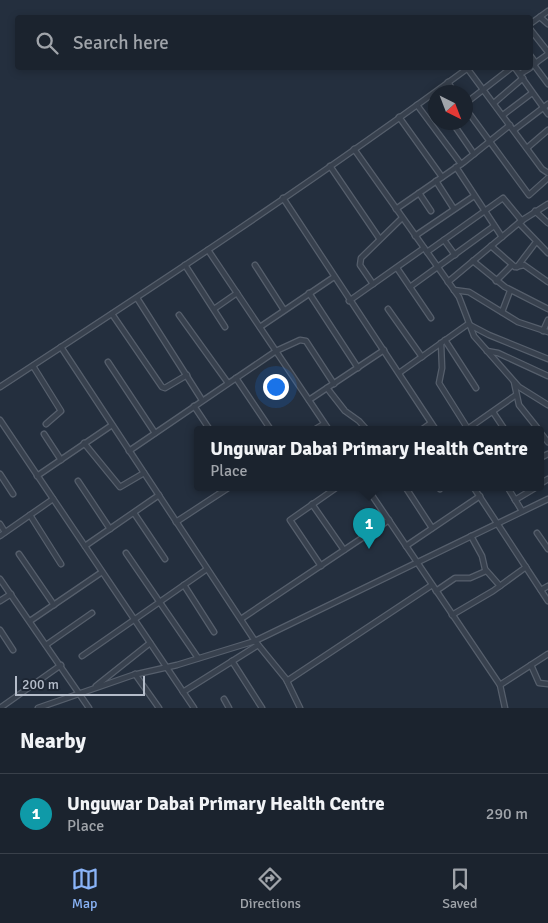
<!DOCTYPE html>
<style>
:root{--surface:#1b232e;--page:#242b36;--text:#f1f3f6;--muted:#a0a4aa;--line:#39404a;--accent:#8ab4f8}
body{margin:0;font-family:Signika,sans-serif;background:var(--page);color:var(--text)}
.compass{position:absolute;left:428px;top:85px;width:45px;height:45px;border-radius:50%;background:var(--surface);box-shadow:0 2px 8px #0003;rotate:138deg}
.scale{position:absolute;left:15px;bottom:12px;width:130px;box-sizing:border-box;padding-left:5px;border:2px solid #b4bcc9;border-top:0;font-size:14px;line-height:18px;white-space:nowrap;color:#b4bcc9;-webkit-text-stroke:4px #1d2633;paint-order:stroke}
.you{position:absolute;left:275px;top:386px;width:18px;height:18px;margin:-12px;border:4px solid #fff;border-radius:50%;background:#1a73e8;box-shadow:0 0 0 8px #1a73e833}
.badge{display:grid;place-items:center;width:32px;height:32px;border-radius:50%;background:var(--accent);color:#fff;font-size:16px;font-weight:700}
.pin{position:absolute;translate:-50% -41px;filter:drop-shadow(0 1px 2px #0008)}
.pin::after{content:'';position:absolute;top:26px;width:18px;height:15px;background:inherit;clip-path:polygon(0 0,100% 0,50% 100%)}
.popup{position:absolute;left:194px;top:426px;width:350px;height:65px;box-sizing:border-box;display:grid;place-content:center;border-radius:5px;background:var(--surface);filter:drop-shadow(0 1px 4px #0005);font-size:16px;white-space:nowrap;color:var(--muted)}
.popup b{font-size:19px;color:var(--text)}
.popup::after{content:'';position:absolute;left:50%;top:100%;margin-left:-10px;border:10px solid transparent;border-top-color:var(--surface)}
.list{margin:0;padding:0;list-style:none}
h2{display:flex;justify-content:space-between;align-items:center;height:65px;margin:0;padding:0 20px;font-size:21px}
h2 small{font-size:16px;font-weight:400;color:var(--muted)}
.list li{display:grid;grid-template-columns:32px 1fr auto;gap:15px;align-items:center;box-sizing:border-box;height:80px;padding:0 20px;border-top:1px solid var(--line)}
.list b{display:block;font-size:19px;white-space:nowrap}
.list p{margin:0;font-size:16px;white-space:nowrap;color:var(--muted)}
.list em{font-size:16px;font-style:normal;color:var(--muted)}
.icon{flex:none;width:28px;height:28px;fill:none;stroke:currentColor;stroke-width:2;stroke-linecap:round;stroke-linejoin:round}
.map{position:relative;flex:none;width:548px;height:708px;overflow:hidden}
.search{position:absolute;background:var(--surface);box-shadow:0 2px 8px #0003;left:15px;right:15px;top:15px;height:55px;display:flex;align-items:center;gap:12px;box-sizing:border-box;padding:0 18px;border-radius:5px;color:var(--muted);font-size:19px}
.sheet{height:145px;background:var(--surface)}
nav{display:flex;justify-content:space-around;align-items:center;box-sizing:border-box;height:70px;border-top:1px solid var(--line);background:var(--surface);font-size:14px;color:var(--muted)}
nav a{display:grid;justify-items:center;gap:2px}
nav .on{color:var(--accent)}
.map>svg:first-child{display:block}
</style>
<div class="map">
<svg width="548" height="708" viewBox="0 0 548 708">
<rect width="100%" height="100%" fill="#242f3e"/>
<g fill="none" stroke-linecap="round" stroke-linejoin="round">
<defs>
<g id="minor">
<polyline points="540,17 548,24"/>
<polyline points="530,24 548,11"/>
<polyline points="530,29 548,52"/>
<polyline points="530,55 536,63"/>
<polyline points="534,65 548,84"/>
<polyline points="530,67 548,54"/>
<polyline points="467,68 542,169 548,173"/>
<polyline points="515,68 548,114"/>
<polyline points="520,74 530,68"/>
<polyline points="448,82 454,92"/>
<polyline points="466,103 511,68"/>
<polyline points="494,103 523,78"/>
<polyline points="417,105 461,164"/>
<polyline points="466,109 529,195 548,178"/>
<polyline points="503,115 532,93"/>
<polyline points="399,117 442,177"/>
<polyline points="452,122 474,154"/>
<polyline points="514,130 548,104"/>
<polyline points="527,148 548,130"/>
<polyline points="354,149 459,297 474,336 519,387 548,405"/>
<polyline points="330,166 379,238"/>
<polyline points="456,167 502,237"/>
<polyline points="436,181 454,209"/>
<polyline points="419,193 431,211"/>
<polyline points="283,198 436,430"/>
<polyline points="396,209 464,162 510,125"/>
<polyline points="535,211 548,223"/>
<polyline points="519,223 548,253"/>
<polyline points="415,236 474,196"/>
<polyline points="444,240 455,255"/>
<polyline points="491,246 515,267 524,265 548,282"/>
<polyline points="208,250 329,430"/>
<polyline points="427,252 503,198 522,221"/>
<polyline points="473,261 505,287 548,309"/>
<polyline points="185,265 225,327"/>
<polyline points="255,265 284,310"/>
<polyline points="517,267 536,242"/>
<polyline points="397,268 431,318"/>
<polyline points="496,281 512,265"/>
<polyline points="448,282 521,221 548,204"/>
<polyline points="373,284 360,265 361,258 402,218"/>
<polyline points="410,287 494,226"/>
<polyline points="454,290 469,292 518,322 548,332"/>
<polyline points="309,293 358,368"/>
<polyline points="137,298 202,400"/>
<polyline points="349,301 424,248"/>
<polyline points="214,309 237,293"/>
<polyline points="388,309 422,357"/>
<polyline points="502,312 510,291"/>
<polyline points="112,314 162,387 165,388 187,375"/>
<polyline points="179,315 228,383"/>
<polyline points="260,327 334,277"/>
<polyline points="543,331 548,320"/>
<polyline points="445,340 476,388"/>
<polyline points="441,343 442,368 439,383 468,429"/>
<polyline points="61,347 255,641 286,679 300,708"/>
<polyline points="487,351 498,353 548,376"/>
<polyline points="108,362 155,433"/>
<polyline points="33,366 61,411 46,424"/>
<polyline points="399,373 468,324 489,335 548,359"/>
<polyline points="236,378 271,430"/>
<polyline points="514,382 519,405 539,430"/>
<path d="M0,387C158,284 316,180 468,68"/>
<polyline points="327,388 345,411 359,421 367,430"/>
<polyline points="309,400 384,350"/>
<polyline points="194,406 210,430"/>
<polyline points="493,412 505,430"/>
<polyline points="0,420 194,708"/>
<polyline points="314,430 324,424"/>
<polyline points="421,430 431,423"/>
<polyline points="466,430 516,395"/>
<polyline points="540,432 548,442"/>
<polyline points="44,434 61,460"/>
<polyline points="84,443 120,487 144,473"/>
<polyline points="129,451 276,351 300,340 306,341 334,384"/>
<polyline points="540,458 548,454"/>
<polyline points="0,474 13,494"/>
<polyline points="37,476 112,425"/>
<polyline points="78,481 110,529"/>
<polyline points="540,484 548,479"/>
<polyline points="367,488 500,685 505,708"/>
<polyline points="406,488 432,528"/>
<polyline points="439,488 440,489"/>
<polyline points="474,488 548,601"/>
<polyline points="508,488 522,511"/>
<polyline points="515,500 535,488"/>
<polyline points="312,504 344,550"/>
<polyline points="134,513 165,559"/>
<polyline points="30,515 61,564"/>
<polyline points="176,522 228,488"/>
<polyline points="0,524 5,532"/>
<polyline points="537,533 548,549"/>
<polyline points="0,536 53,499"/>
<polyline points="471,536 482,556 485,569 500,586"/>
<polyline points="85,546 159,495"/>
<polyline points="406,546 480,496"/>
<polyline points="126,553 198,658"/>
<polyline points="19,554 54,605"/>
<polyline points="321,566 290,520 336,488"/>
<polyline points="0,579 89,708"/>
<polyline points="184,585 214,632"/>
<polyline points="541,590 548,586"/>
<polyline points="436,591 455,578 470,578 486,571"/>
<polyline points="0,601 11,594"/>
<polyline points="452,615 493,591 526,567"/>
<polyline points="241,619 389,520"/>
<polyline points="30,621 102,572"/>
<polyline points="0,630 13,650"/>
<polyline points="46,645 92,613"/>
<polyline points="82,656 207,569"/>
<polyline points="232,661 262,708"/>
<polyline points="531,665 539,683 548,684"/>
<polyline points="135,674 159,708"/>
<polyline points="287,681 432,585"/>
<polyline points="500,685 548,654"/>
<polyline points="96,686 150,643"/>
<polyline points="183,692 258,645"/>
<polyline points="224,699 229,708"/>
<polyline points="0,708 61,665"/>
<polyline points="38,708 133,675 177,665 255,641 548,499"/>
</g>
</defs>
<use href="#minor" stroke="#565f6c" stroke-width="7"/>
<use href="#minor" stroke="#38414e" stroke-width="4.5"/>
</g>
</svg>
<svg class="compass" viewBox="-18 -18 36 36"><path d="M0-13l5 13h-10z" fill="#e53935"/><path d="M0 13l5-13h-10z" fill="#a0a4aa"/></svg>
<div class="scale">200 m</div>
<div class="you"></div>
<div class="pin badge" style="left:369px;top:549px;background:#0f9aa8">1</div>
<div class="popup"><b>Unguwar Dabai Primary Health Centre</b>Place</div>
<div class="search"><svg class="icon" aria-label="search" viewBox="0 0 24 24"><circle cx="10" cy="10" r="6"/><path d="M15 15l6 6"/></svg>Search here</div>
</div>
<section class="sheet">
<h2>Nearby<small></small></h2>
<ul class="list">
<li><span class="badge" style="background:#0f9aa8">1</span><div><b>Unguwar Dabai Primary Health Centre</b><p>Place</p></div><em>290 m</em></li>
</ul>
</section>
<nav>
<a class="on"><svg class="icon" aria-label="map" viewBox="0 0 24 24"><path d="M3 6l6-2 6 2 6-2v14l-6 2-6-2-6 2zM9 4v14M15 6v14"/></svg>Map</a>
<a><svg class="icon" aria-label="directions" viewBox="0 0 24 24"><path d="M12 3l9 9-9 9-9-9zM9 14v-3h6M13 9l2 2-2 2"/></svg>Directions</a>
<a><svg class="icon" aria-label="saved" viewBox="0 0 24 24"><path d="M7 4h10v16l-5-4-5 4z"/></svg>Saved</a>
</nav>
